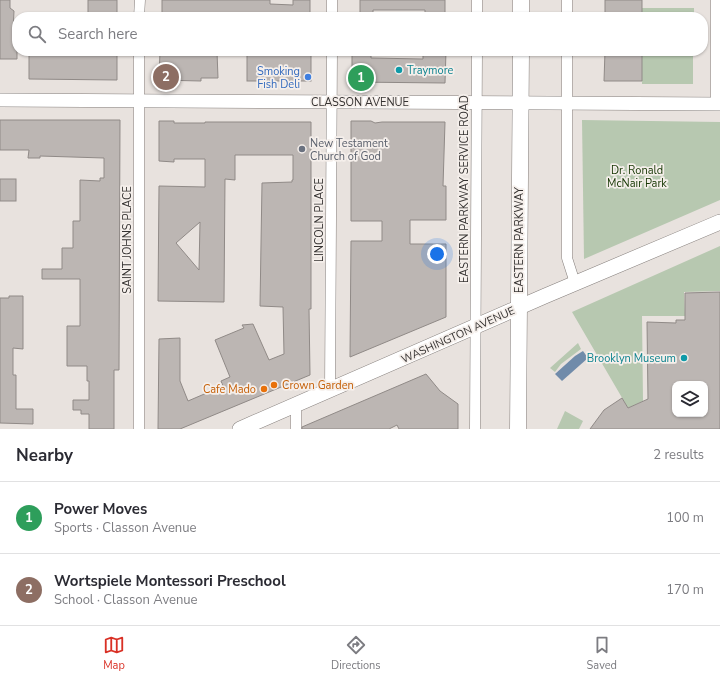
<!DOCTYPE html>
<meta charset="utf-8">
<style>
:root{--surface:#fff;--page:#f7f7f7;--text:#2b2b33;--muted:#7c7c81;--line:#e1e1e2;--accent:#d93025}
body{margin:0;font-family:"Nunito Sans",sans-serif;background:var(--page);color:var(--text)}
.controls{position:absolute;right:12px;bottom:12px;display:grid;overflow:hidden;border-radius:8px;box-shadow:0 1px 3px #0004}
.controls button{width:36px;height:36px;display:grid;place-items:center;padding:0;border:0;border-bottom:1px solid var(--line);background:var(--surface);color:var(--text);font:20px sans-serif}
.you{position:absolute;left:437px;top:254px;width:14px;height:14px;margin:-10px;border:3px solid #fff;border-radius:50%;background:#1a73e8;box-shadow:0 0 0 6px #1a73e833}
.badge{display:grid;place-items:center;width:26px;height:26px;border-radius:50%;background:var(--accent);color:#fff;font-size:13px;font-weight:700}
.pin{position:absolute;translate:-50% -50%;border:2px solid #fff;box-shadow:0 1px 4px #0006}
.list{margin:0;padding:0;list-style:none}
h2{display:flex;justify-content:space-between;align-items:center;height:52px;margin:0;padding:0 16px;font-size:17px}
h2 small{font-size:13px;font-weight:400;color:var(--muted)}
.list li{display:grid;grid-template-columns:26px 1fr auto;gap:12px;align-items:center;box-sizing:border-box;height:72px;padding:0 16px;border-top:1px solid var(--line)}
.list b{display:block;font-size:15px;white-space:nowrap}
.list p{margin:0;font-size:13px;white-space:nowrap;color:var(--muted)}
.list em{font-size:13px;font-style:normal;color:var(--muted)}
.icon{flex:none;width:22px;height:22px;fill:none;stroke:currentColor;stroke-width:2;stroke-linecap:round;stroke-linejoin:round}
.map{position:relative;flex:none;width:720px;height:429px;overflow:hidden}
.search{position:absolute;background:var(--surface);box-shadow:0 1px 3px #0004;left:12px;right:12px;top:12px;height:44px;display:flex;align-items:center;gap:10px;box-sizing:border-box;padding:0 14px;border-radius:16px;color:var(--muted);font-size:15px}
.sheet{height:196px;background:var(--surface)}
nav{display:flex;justify-content:space-around;align-items:center;box-sizing:border-box;height:56px;border-top:1px solid var(--line);background:var(--surface);font-size:11px;color:var(--muted)}
nav a{display:grid;justify-items:center;gap:2px}
nav .on{color:var(--accent)}
.map>svg:first-child{display:block}
</style>
<div class="map">
<svg width="720" height="429" viewBox="0 0 720 429">
<rect width="100%" height="100%" fill="#e8e2de"/>
<g fill="#b7c8b0">
<rect x="642" y="8" width="52" height="9"/>
<rect x="642" y="51" width="51" height="33"/>
<polygon points="582,120 720,122 720,200 584,259"/>
<polygon points="720,246 720,291 684,292 685,316 642,316 643,401 628,408 572,312"/>
<polygon points="578,343 581,349 561,364 555,372 550,368"/>
<polygon points="565,411 583,421 579,429 557,429"/>
</g>
<polygon fill="#708baa" points="583,351 588,358 562,381 555,374 575,356"/>
<g fill="#bcb6b3" stroke="#908a87" fill-rule="evenodd">
<polygon points="0,0 10,0 10,8 14,11 13,31 17,31 17,59 0,59"/>
<rect x="88" y="0" width="29" height="15"/>
<polygon points="162,0 270,0 270,4 293,5 293,0 310,0 310,17 162,17"/>
<polygon points="360,0 445,0 445,17 425,17 425,10 373,10 373,17 360,17"/>
<rect x="605" y="0" width="37" height="17"/>
<polygon points="29,51 117,51 117,80 29,79"/>
<polygon points="160,51 217,52 218,78 201,78 201,81 159,80"/>
<rect x="247" y="51" width="64" height="30"/>
<polygon points="352,51 371,51 371,58 423,59 423,54 425,54 425,51 446,51 445,83 352,82"/>
<polygon points="605,51 642,51 642,81 604,81"/>
<polygon points="0,120 120,120 119,370 114,370 114,429 89,429 89,414 81,414 81,410 73,410 73,400 89,400 89,381 87,381 87,366 67,366 67,326 80,326 80,279 42,279 42,269 62,269 62,248 73,248 73,221 80,221 80,180 100,181 100,178 104,178 104,158 40,156 40,158 28,158 29,150 0,150"/>
<path d="M159,121H174V123H205V122H311V309H309L310,375L180,429H158L159,339L180,338V381L188,401L223,386L221,381L230,377L215,340L244,328L242,325L253,324L269,360L284,354L283,307L260,306L262,183L292,182V180H293V155H235V180L225,179L224,302L158,301L159,186L205,187V159H174V162L159,161ZM200,222L199,270L176,243Z"/>
<polygon points="351,121 371,121 375,123 382,122 445,122 443,186 446,186 446,220 410,220 410,244 446,244 446,317 350,357 351,241 382,241 382,221 351,221"/>
<rect x="0" y="179" width="16" height="22"/>
<path d="M720,292V429H590L604,410L622,398L628,408L648,399L647,322L676,323V320H685V293ZM675,384H705V414H675Z"/>
<polygon points="9,296 23,296 23,349 13,348 13,375 16,375 16,409 33,409 33,424 0,423 0,298 9,298"/>
<polygon points="426,374 440,391 458,404 458,429 399,429 397,425 389,429 302,429 302,427"/>
</g>
<g fill="none" stroke-linecap="round" stroke-linejoin="round">
<defs>
<g id="minor">
<polyline points="139,17 140,0"/>
<polyline points="332,17 332,0"/>
<polyline points="477,17 477,0"/>
<polyline points="567,17 567,0"/>
<polyline points="567,51 567,258 575,283"/>
<polyline points="716,104 716,0"/>
<polyline points="330,389 332,51"/>
<polyline points="139,429 139,51"/>
<polyline points="296,429 296,404"/>
<polyline points="475,429 477,51"/>
</g>
<polyline id="tertiary" points="0,100 720,104"/>
<polyline id="secondary" points="240,429 545,296 720,222"/>
<g id="primary">
<polyline points="521,17 521,0"/>
<polyline points="518,429 521,51"/>
</g>
</defs>
<use href="#minor" stroke="#857f7c" stroke-width="11"/>
<use href="#tertiary" stroke="#857f7c" stroke-width="14"/>
<use href="#secondary" stroke="#857f7c" stroke-width="16"/>
<use href="#primary" stroke="#857f7c" stroke-width="17"/>
<use href="#minor" stroke="#fff" stroke-width="10"/>
<use href="#tertiary" stroke="#fff" stroke-width="13"/>
<use href="#secondary" stroke="#fff" stroke-width="15"/>
<use href="#primary" stroke="#fff" stroke-width="16"/>
</g>
<g fill="#0f9aa8" stroke="#f5efeb" stroke-width="1.5">
<circle cx="399" cy="70" r="4"/>
<circle cx="684" cy="358" r="4"/>
</g>
<circle fill="#3f7fe0" stroke="#f5efeb" stroke-width="1.5" cx="308" cy="77" r="4"/>
<circle fill="#6b7280" stroke="#f5efeb" stroke-width="1.5" cx="302" cy="149" r="4"/>
<g fill="#e8710a" stroke="#f5efeb" stroke-width="1.5">
<circle cx="274" cy="385" r="4"/>
<circle cx="264" cy="389" r="4"/>
</g>
<g text-anchor="middle" dominant-baseline="central" stroke-width="3.5" stroke-linejoin="round" paint-order="stroke">
<g font-size="11" fill="#0d838f" stroke="#f5efeb" text-anchor="start">
<text x="407" y="70">Traymore</text>
<text x="676" y="358" text-anchor="end">Brooklyn Museum</text>
</g>
<g font-size="11" fill="#366cbe" stroke="#f5efeb" text-anchor="end">
<text x="300" y="71">Smoking<tspan x="300" dy="13">Fish Deli</tspan></text>
</g>
<g font-size="11" fill="#353231" stroke="#f5efeb">
<text x="360" y="102">CLASSON AVENUE</text>
<text transform="translate(464 189) rotate(-90)">EASTERN PARKWAY SERVICE ROAD</text>
<text transform="translate(319 220) rotate(-90)">LINCOLN PLACE</text>
<text transform="translate(127 240) rotate(-90)">SAINT JOHNS PLACE</text>
<text transform="translate(519 240) rotate(-90)">EASTERN PARKWAY</text>
<text transform="translate(458 335) rotate(-24)">WASHINGTON AVENUE</text>
</g>
<g font-size="11" fill="#5b616d" stroke="#f5efeb" text-anchor="start">
<text x="310" y="143">New Testament<tspan x="310" dy="13">Church of God</tspan></text>
</g>
<g font-size="11" fill="#153602" stroke="#f5efeb">
<text x="637" y="170">Dr. Ronald<tspan x="637" dy="13">McNair Park</tspan></text>
</g>
<g font-size="11" fill="#c56008" stroke="#f5efeb" text-anchor="start">
<text x="282" y="385">Crown Garden</text>
<text x="256" y="389" text-anchor="end">Cafe Mado</text>
</g>
</g>
</svg>
<div class="controls">
<button><svg class="icon" aria-label="layers" viewBox="0 0 24 24"><path d="M12 4l9 5-9 5-9-5zM3 14l9 5 9-5"/></svg></button>
</div>
<div class="you"></div>
<div class="pin badge" style="left:361px;top:78px;background:#2e9e5b">1</div>
<div class="pin badge" style="left:166px;top:77px;background:#8d6e63">2</div>
<div class="search"><svg class="icon" aria-label="search" viewBox="0 0 24 24"><circle cx="10" cy="10" r="6"/><path d="M15 15l6 6"/></svg>Search here</div>
</div>
<section class="sheet">
<h2>Nearby<small>2 results</small></h2>
<ul class="list">
<li><span class="badge" style="background:#2e9e5b">1</span><div><b>Power Moves</b><p>Sports · Classon Avenue</p></div><em>100 m</em></li>
<li><span class="badge" style="background:#8d6e63">2</span><div><b>Wortspiele Montessori Preschool</b><p>School · Classon Avenue</p></div><em>170 m</em></li>
</ul>
</section>
<nav>
<a class="on"><svg class="icon" aria-label="map" viewBox="0 0 24 24"><path d="M3 6l6-2 6 2 6-2v14l-6 2-6-2-6 2zM9 4v14M15 6v14"/></svg>Map</a>
<a><svg class="icon" aria-label="directions" viewBox="0 0 24 24"><path d="M12 3l9 9-9 9-9-9zM9 14v-3h6M13 9l2 2-2 2"/></svg>Directions</a>
<a><svg class="icon" aria-label="saved" viewBox="0 0 24 24"><path d="M7 4h10v16l-5-4-5 4z"/></svg>Saved</a>
</nav>
